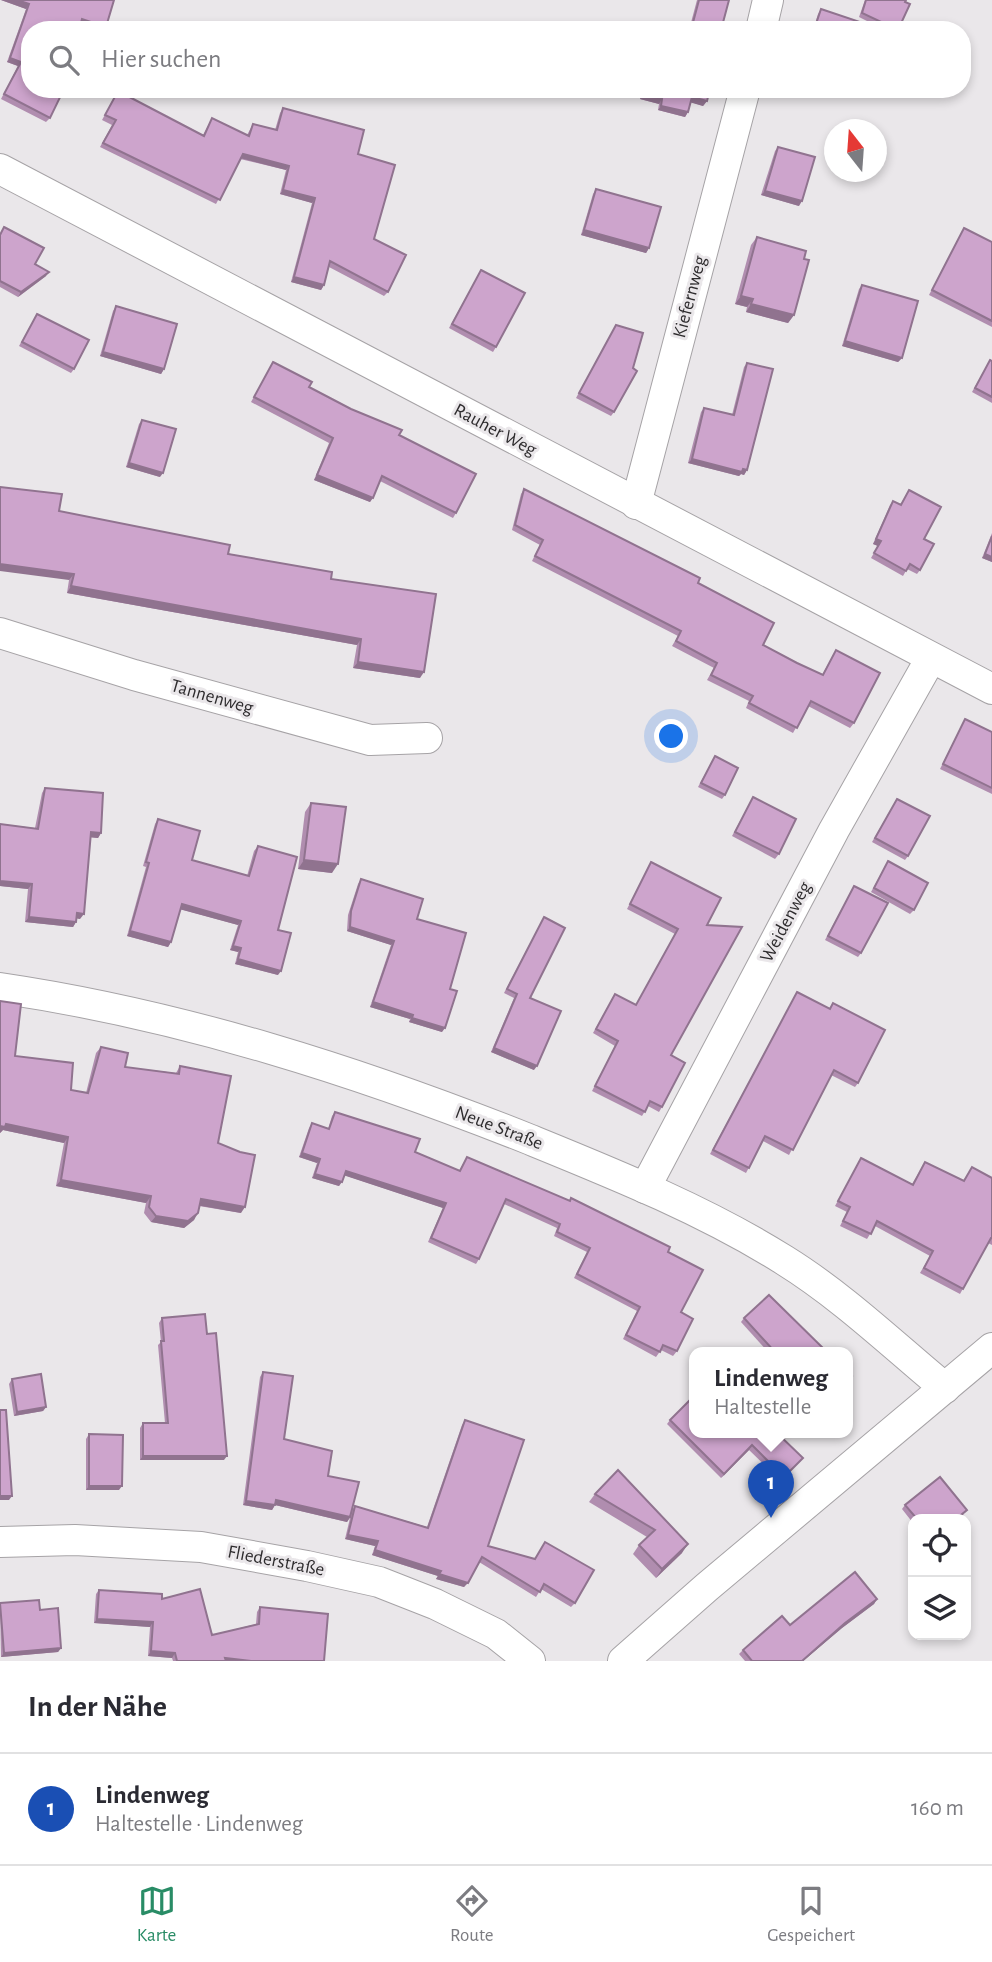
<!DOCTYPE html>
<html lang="de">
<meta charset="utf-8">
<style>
:root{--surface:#fff;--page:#f7f7f7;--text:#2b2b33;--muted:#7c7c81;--line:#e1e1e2;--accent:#298c66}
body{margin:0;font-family:"Alegreya Sans",sans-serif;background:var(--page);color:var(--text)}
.controls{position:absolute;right:21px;bottom:21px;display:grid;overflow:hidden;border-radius:14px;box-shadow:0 4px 10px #0003}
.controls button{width:63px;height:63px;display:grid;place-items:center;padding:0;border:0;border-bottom:2px solid var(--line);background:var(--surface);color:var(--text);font:35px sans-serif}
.compass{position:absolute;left:824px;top:119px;width:63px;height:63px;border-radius:50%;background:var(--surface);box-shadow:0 4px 10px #0003;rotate:343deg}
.you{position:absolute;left:672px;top:737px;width:24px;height:24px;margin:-18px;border:5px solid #fff;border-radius:50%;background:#1a73e8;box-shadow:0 0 0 10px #1a73e833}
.badge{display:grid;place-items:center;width:46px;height:46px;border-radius:50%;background:var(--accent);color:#fff;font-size:23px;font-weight:700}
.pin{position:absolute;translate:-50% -58px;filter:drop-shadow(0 2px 4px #0008)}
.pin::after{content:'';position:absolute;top:37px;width:24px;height:21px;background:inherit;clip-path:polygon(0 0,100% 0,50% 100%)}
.popup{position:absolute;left:689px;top:1347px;width:164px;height:91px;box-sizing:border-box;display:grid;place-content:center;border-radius:14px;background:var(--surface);filter:drop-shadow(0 2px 5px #0005);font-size:23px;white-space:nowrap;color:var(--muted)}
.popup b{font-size:26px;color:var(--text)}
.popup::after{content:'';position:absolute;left:50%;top:100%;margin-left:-14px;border:14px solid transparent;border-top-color:var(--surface)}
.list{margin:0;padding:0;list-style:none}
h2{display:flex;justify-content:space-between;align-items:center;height:91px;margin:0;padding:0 28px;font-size:30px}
h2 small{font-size:23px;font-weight:400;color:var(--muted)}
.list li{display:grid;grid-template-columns:46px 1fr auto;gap:21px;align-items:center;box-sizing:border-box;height:112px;padding:0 28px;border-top:2px solid var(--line)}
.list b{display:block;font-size:26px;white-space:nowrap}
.list p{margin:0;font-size:23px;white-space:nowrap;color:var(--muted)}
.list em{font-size:23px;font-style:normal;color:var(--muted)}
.icon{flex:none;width:38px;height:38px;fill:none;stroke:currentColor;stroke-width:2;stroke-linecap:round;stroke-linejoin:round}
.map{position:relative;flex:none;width:992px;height:1661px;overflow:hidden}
.search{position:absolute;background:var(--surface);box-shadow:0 4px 10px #0003;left:21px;right:21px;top:21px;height:77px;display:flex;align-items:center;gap:18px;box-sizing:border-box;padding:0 24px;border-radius:28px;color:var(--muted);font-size:26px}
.sheet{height:203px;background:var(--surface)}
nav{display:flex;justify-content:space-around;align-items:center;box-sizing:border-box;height:98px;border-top:2px solid var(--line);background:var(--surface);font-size:19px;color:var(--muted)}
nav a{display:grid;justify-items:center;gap:4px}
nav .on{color:var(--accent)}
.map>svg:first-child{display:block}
</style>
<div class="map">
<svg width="992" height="1661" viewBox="0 0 992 1661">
<rect width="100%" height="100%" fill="#eae7ea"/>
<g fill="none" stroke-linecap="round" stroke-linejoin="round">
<defs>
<g id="street">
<polyline points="761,30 768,0"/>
<polyline points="0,169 992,689"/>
<polyline points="636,504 745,89"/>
<polyline points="0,633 134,675 370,740 427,738"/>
<path d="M0,988C183,1015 360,1072 531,1140C617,1175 706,1211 784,1260C842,1296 892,1344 945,1388"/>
<polyline points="645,1188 834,830 931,658"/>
<polyline points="0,1542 75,1540 201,1547 307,1566 379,1582 435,1604 496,1634 530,1661"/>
<polyline points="623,1661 707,1587 992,1348"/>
</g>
</defs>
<use href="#street" stroke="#a6a3a6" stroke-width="32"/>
<use href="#street" stroke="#fff" stroke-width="30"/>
</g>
<g fill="#b08daf">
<polygon points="1,0 114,0 106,27 104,30 99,30 81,24 50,118 46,122 1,99 18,66 7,62 26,9"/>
<polygon points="697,0 729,0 721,30 689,30"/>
<polygon points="865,0 906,0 898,30 885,30 859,17"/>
<polygon points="821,9 860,30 813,30 818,14"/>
<polygon points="642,89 710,89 707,101 703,106 691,102 688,112 685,117 658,110 659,104 640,99"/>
<polygon points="118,91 203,135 212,118 247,135 253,124 275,130 280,113 283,108 358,154 374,239 388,292 384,296 329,267 324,285 321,290 291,282 312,203 280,194 286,170 240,159 216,204 100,147 112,125 102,120"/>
<polygon points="778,147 799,206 761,195 775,151"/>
<polygon points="596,189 649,248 646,253 581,235 593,194"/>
<polygon points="4,227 46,276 18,297 0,287 0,234"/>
<polygon points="964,228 992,242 992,327 929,295"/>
<polygon points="757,237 804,259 794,315 788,323 746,312 747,307 735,304 751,245"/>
<polygon points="481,270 496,347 493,352 449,328"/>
<polygon points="862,285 902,358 898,362 842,346 859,289"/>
<polygon points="116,306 164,369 161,374 100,356 113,311"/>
<polygon points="37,314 74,369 71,373 19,346"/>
<polygon points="616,325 614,412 611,416 576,398"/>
<polygon points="990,360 992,361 992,403 972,392"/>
<polygon points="273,362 309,387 399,435 456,513 453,518 380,481 370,502 314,480 329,443 251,402"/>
<polygon points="747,363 747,470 744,475 741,474 739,476 688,463 701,412 704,408 732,415 744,367"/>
<polygon points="142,420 160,477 126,467 139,424"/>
<polygon points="524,489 698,583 763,645 822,675 836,650 854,723 850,728 808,706 793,733 746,708 749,701 707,680 714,668 672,646 678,636 532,561 540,545 512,530 521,494"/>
<polygon points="909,490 924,539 920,570 917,574 907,569 903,576 871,558 878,546 873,544 890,505 893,501 900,505"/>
<polygon points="59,511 331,579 420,678 353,668 357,645 67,593 69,580"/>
<polygon points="992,533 992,562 982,558"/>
<polygon points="965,719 992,732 992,794 940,769"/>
<polygon points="715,756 725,795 722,799 698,787"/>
<polygon points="45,788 101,833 98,838 90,837 80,919 77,918 76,922 73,927 25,922 28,889 0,886 0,824 35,828 42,793"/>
<polygon points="753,797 779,854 775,859 732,836"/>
<polygon points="897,799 908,856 905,860 872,842"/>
<polygon points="311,803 332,873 298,869 305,812"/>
<polygon points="158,819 192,860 247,876 254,851 258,846 278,930 278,975 235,964 238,952 230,950 238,925 180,909 171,942 168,947 127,936 146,867 143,866 155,824"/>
<polygon points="888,861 914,910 910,914 871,892"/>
<polygon points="651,862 707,925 671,1055 662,1107 659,1112 648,1106 642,1116 592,1091 615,1046 593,1033 615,994 636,1005 675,934 627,909"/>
<polygon points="361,879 417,919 450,989 442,1032 409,1022 410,1019 370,1007 391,945 347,931 348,915 358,884"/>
<polygon points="854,886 861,953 858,957 825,940"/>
<polygon points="544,917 530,998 534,1070 491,1052 514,998 504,993"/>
<polygon points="797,992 829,1009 833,1003 858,1083 855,1087 831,1075 789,1155 763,1141 746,1173 710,1154"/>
<polygon points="0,1001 15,1056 71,1090 86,1093 96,1053 101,1047 125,1067 176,1073 180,1066 218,1143 241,1213 199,1206 194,1220 184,1228 151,1222 144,1213 146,1203 56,1186 64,1143 3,1130 0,1133"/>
<polygon points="335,1112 415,1152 459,1171 467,1157 569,1201 571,1198 668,1252 681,1312 677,1351 673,1356 661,1350 656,1357 623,1339 637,1311 574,1278 587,1252 554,1236 557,1228 504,1204 479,1259 476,1264 428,1242 443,1208 344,1175 339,1186 312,1178 317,1163 299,1157 309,1128 312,1123 328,1129 332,1116"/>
<polygon points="861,1158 912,1184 925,1162 963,1181 972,1167 992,1178 992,1245 988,1243 960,1294 920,1273 930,1256 875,1226 867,1239 840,1226 847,1212 835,1206"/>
<polygon points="162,1318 207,1334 224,1460 140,1460 140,1428 143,1423 165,1423 158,1345 161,1342 159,1323"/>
<polygon points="744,1318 827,1352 768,1352 741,1322"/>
<polygon points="263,1372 284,1439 328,1476 352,1510 355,1506 427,1527 462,1425 465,1420 488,1546 575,1603 571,1607 541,1589 536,1597 479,1562 464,1587 436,1579 438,1576 372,1555 375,1546 345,1539 350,1518 347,1522 275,1505 272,1510 243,1505 260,1377"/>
<polygon points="12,1379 46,1407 43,1411 14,1416 9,1384"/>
<polygon points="670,1420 803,1458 781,1481 749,1450 721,1478 667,1424"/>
<polygon points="89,1434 119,1490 86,1490 86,1439"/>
<polygon points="618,1470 682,1553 656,1578 633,1554 639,1545 647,1537 589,1502 595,1494"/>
<polygon points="905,1505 964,1514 958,1519 913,1519 913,1523 902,1509"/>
<polygon points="99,1590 162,1599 212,1635 256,1624 257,1612 260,1607 324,1661 173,1661 172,1658 148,1656 150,1627 94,1623 96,1594"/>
<polygon points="877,1599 874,1604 842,1628 803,1661 745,1661 739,1654 743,1650 790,1625"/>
<polygon points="0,1603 40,1610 61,1648 58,1652 1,1657"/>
</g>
<g fill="#90738f">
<polygon points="1,0 17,0 29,4 26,9"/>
<polygon points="82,19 106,27 104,30 99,30 79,23"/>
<polygon points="10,58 21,62 18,66 7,62"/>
<polygon points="643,94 662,99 659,104 640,99"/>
<polygon points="692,97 707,101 703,106 689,102"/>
<polygon points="661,106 688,112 685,117 658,110"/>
<polygon points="243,154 289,166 286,170 240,158"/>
<polygon points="283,190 315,198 312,203 280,194"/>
<polygon points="765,191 802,201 799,206 761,195"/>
<polygon points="584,230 649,248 646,253 581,235"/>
<polygon points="49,272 46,276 18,297 21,292"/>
<polygon points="294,277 324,285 321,290 291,282"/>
<polygon points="741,296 753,299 747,307 735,304"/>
<polygon points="751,304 794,315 788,323 746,312"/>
<polygon points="845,341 902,358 898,362 842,346"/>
<polygon points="103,352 164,369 161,374 100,356"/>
<polygon points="692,459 747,470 744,475 741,474 739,476 688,463"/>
<polygon points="129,463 163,473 160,477 126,467"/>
<polygon points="317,475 373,498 370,502 314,480"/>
<polygon points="876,539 881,541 878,546 873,544"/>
<polygon points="985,554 992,557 992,562 982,558"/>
<polygon points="0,564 74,574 69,580 0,571"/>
<polygon points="71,586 361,639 357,645 67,593"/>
<polygon points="358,662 424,672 420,678 353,668"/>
<polygon points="91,832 101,833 98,838 87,837"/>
<polygon points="304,860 338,864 332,873 298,869"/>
<polygon points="0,881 32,884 28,889 0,886"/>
<polygon points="182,904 241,921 238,925 179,909"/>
<polygon points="77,913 84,914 80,919 74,918"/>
<polygon points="29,917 76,922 73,927 25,922"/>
<polygon points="350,927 394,941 391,945 347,931"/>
<polygon points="130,931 171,942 168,947 127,936"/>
<polygon points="233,946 241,948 238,952 230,950"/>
<polygon points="238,959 281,971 278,975 235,964"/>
<polygon points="373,1002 413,1015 410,1019 370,1007"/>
<polygon points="412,1018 445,1028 442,1032 409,1022"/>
<polygon points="494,1048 537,1066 534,1070 491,1052"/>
<polygon points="6,1124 68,1137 64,1143 3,1130 0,1133 0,1126"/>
<polygon points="302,1153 320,1159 317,1163 299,1157"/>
<polygon points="346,1171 446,1203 443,1208 343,1175"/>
<polygon points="315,1174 342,1182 339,1186 312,1178"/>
<polygon points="61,1180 151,1196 146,1203 56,1186"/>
<polygon points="201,1199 245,1207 241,1213 196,1205"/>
<polygon points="198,1213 194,1220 184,1228 151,1222 156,1216"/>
<polygon points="46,1407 43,1411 14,1416 17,1412"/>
<polygon points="752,1445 749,1450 721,1478 724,1474"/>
<polygon points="143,1456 227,1456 224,1460 140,1460"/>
<polygon points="89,1486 122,1486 119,1490 86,1490"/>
<polygon points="0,1496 12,1496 9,1500 0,1500"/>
<polygon points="276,1500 350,1517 347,1522 275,1505 272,1510 243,1505 246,1501"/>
<polygon points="348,1535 378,1541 375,1546 345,1539"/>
<polygon points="688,1544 682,1553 656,1578 662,1569"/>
<polygon points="375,1550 441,1571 438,1576 372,1555"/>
<polygon points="439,1574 468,1583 464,1587 436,1579"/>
<polygon points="877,1599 874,1604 842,1628 803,1661 802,1661 845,1623"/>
<polygon points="97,1619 153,1622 150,1627 94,1623"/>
<polygon points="61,1648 58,1652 1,1657 4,1653"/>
<polygon points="151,1651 175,1653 172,1658 148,1656"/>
<polygon points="225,1658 251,1661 223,1661"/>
</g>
<g fill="#cda4cc" stroke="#90738f" stroke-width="2">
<polygon points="17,0 114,0 106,27 82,19 79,30 30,30 30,89 64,89 50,118 4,94 21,62 10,58 29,4"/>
<polygon points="699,0 729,0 721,30 691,30"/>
<polygon points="866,0 906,0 905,2 910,4 898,30 862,13"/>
<polygon points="821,9 863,23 860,30 814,30"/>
<polygon points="644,89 710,89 707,101 692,97 688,112 661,106 662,99 643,94"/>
<polygon points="118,91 204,136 212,118 249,136 253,124 277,130 283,108 364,130 358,154 395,165 374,239 406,255 388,292 330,261 324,285 294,277 315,198 283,190 289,166 243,154 220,200 103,143 116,120 105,115"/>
<polygon points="778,147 815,157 802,201 765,191"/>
<polygon points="596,189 661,207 649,248 584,230"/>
<polygon points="4,227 44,248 35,264 49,272 21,292 0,281 0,235"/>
<polygon points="964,228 992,242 992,321 932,290"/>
<polygon points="757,237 806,251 804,259 809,260 794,315 751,304 753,299 741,296"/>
<polygon points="481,270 525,293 496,347 452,324"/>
<polygon points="862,285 918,301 902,358 845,341"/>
<polygon points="116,306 177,324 164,369 103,352"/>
<polygon points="37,314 89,340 74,369 22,342"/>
<polygon points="616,325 643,333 633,368 637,371 614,412 579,393"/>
<polygon points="990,360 992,361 992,397 975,388"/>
<polygon points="273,362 312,382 309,387 351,409 402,430 399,435 476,474 456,513 382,476 373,498 317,475 333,438 254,397"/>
<polygon points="747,363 773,369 747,470 743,469 742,472 692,459 704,408 734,415"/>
<polygon points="142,420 176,429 163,473 129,463"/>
<polygon points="0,487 62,494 59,511 230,545 228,554 332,572 331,579 436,594 424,672 358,662 361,639 71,586 74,574 0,564"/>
<polygon points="524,489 700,578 698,583 774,623 763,645 797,663 823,675 836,650 880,673 854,723 811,701 797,728 749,703 753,696 711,675 717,663 676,641 681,631 535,556 543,540 515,525"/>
<polygon points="909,490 941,507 924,539 934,544 920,570 910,564 906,571 874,553 881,541 876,539 893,501 901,505"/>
<polygon points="992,536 992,557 985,554"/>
<polygon points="965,719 992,732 992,788 943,764"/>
<polygon points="715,756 738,768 725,795 701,783"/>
<polygon points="45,788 103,793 101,833 91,832 84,914 77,913 76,922 29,917 32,884 0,881 0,824 38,829"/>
<polygon points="753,797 796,819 779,854 735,832"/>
<polygon points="897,799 930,816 908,856 875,838"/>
<polygon points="311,803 346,807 338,864 304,860"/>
<polygon points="158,819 200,831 192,860 249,876 258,846 297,857 278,930 291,933 281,971 238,959 241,948 233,946 241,921 182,904 171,942 130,931 149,863 146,862"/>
<polygon points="888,861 928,883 914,910 874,888"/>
<polygon points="651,862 721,898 707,925 742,927 671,1055 685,1063 662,1107 650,1101 645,1112 595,1086 618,1041 596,1029 615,994 636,1005 678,929 630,904"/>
<polygon points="361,879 423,899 417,919 466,933 450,989 457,991 445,1028 412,1018 413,1015 373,1002 394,941 350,927 351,911"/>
<polygon points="854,886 888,903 861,953 828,936"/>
<polygon points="544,917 565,928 530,998 561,1011 537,1066 494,1048 517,994 507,989"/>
<polygon points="797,992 830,1009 833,1003 885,1030 858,1083 834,1070 793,1150 765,1136 749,1168 713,1150"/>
<polygon points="0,1001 21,1004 15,1056 73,1063 71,1090 88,1093 101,1047 128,1053 125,1067 179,1074 180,1066 231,1076 218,1143 240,1152 255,1155 245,1207 201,1199 198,1213 188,1221 156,1216 149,1207 151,1196 61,1180 68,1137 6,1124 5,1127 0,1126"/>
<polygon points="335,1112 420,1139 415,1152 460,1171 467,1157 570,1201 571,1198 670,1247 668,1252 703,1270 681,1312 693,1319 677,1351 663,1345 660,1352 626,1335 640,1307 577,1274 590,1248 557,1232 560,1224 506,1199 479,1259 431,1238 446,1203 346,1171 342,1182 315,1174 320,1159 302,1153 312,1123 329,1129"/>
<polygon points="861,1158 913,1185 925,1162 964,1181 972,1167 992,1178 992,1238 991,1238 963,1289 924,1268 933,1251 877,1221 871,1234 843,1221 850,1207 838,1201"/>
<polygon points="769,1295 827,1352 775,1352 744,1318"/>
<polygon points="205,1314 207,1334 216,1333 227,1456 143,1456 143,1423 168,1423 161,1341 164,1341 162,1318"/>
<polygon points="263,1372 293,1376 284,1439 332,1451 328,1476 359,1482 350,1517 276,1500 275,1505 246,1501"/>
<polygon points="848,1372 852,1376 848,1381"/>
<polygon points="41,1374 46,1407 17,1412 12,1379"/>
<polygon points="694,1396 694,1432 776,1432 803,1458 784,1477 752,1445 724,1474 670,1420"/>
<polygon points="0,1410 6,1410 12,1496 0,1496"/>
<polygon points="465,1420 524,1440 488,1546 535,1559 545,1542 594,1570 575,1603 544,1584 540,1592 482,1557 468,1583 439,1574 441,1571 375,1550 378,1541 348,1535 355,1506 428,1528"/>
<polygon points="89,1434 123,1435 122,1486 89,1486"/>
<polygon points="618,1470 688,1544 662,1569 639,1545 655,1530 595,1494"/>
<polygon points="940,1477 967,1510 956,1519 917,1519 905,1505"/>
<polygon points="855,1572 877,1599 845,1623 802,1661 752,1661 743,1650 782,1616 790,1625"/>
<polygon points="200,1589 212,1635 259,1624 260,1607 328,1614 324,1661 251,1661 225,1658 226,1661 177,1661 175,1653 151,1651 153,1622 97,1619 99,1590 162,1594 162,1599"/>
<polygon points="39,1600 40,1610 58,1608 61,1648 4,1653 0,1603"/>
</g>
<g text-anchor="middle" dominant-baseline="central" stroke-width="6" stroke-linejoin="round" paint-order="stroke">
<g font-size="19" fill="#2e2c2e" stroke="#eae7ea">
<text transform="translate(690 297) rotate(-75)">Kiefernweg</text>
<text transform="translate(495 430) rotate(28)">Rauher Weg</text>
<text transform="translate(212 697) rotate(16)">Tannenweg</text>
<text transform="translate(786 922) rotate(-62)">Weidenweg</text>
<text transform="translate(499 1128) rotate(21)">Neue Straße</text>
<text transform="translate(276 1561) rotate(11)">Fliederstraße</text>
</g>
</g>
</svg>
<div class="controls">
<button><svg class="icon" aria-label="locate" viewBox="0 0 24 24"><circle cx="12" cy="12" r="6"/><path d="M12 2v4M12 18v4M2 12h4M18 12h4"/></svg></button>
<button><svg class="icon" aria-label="layers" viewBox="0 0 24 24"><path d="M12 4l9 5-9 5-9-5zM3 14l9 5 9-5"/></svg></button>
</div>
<svg class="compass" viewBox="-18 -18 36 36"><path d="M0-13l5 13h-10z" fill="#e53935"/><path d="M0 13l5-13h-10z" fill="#7c7c81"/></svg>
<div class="you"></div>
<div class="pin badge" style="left:771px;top:1518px;background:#1a4fb4">1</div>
<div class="popup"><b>Lindenweg</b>Haltestelle</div>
<div class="search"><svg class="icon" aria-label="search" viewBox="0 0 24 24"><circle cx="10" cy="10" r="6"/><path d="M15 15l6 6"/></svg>Hier suchen</div>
</div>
<section class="sheet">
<h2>In der Nähe<small></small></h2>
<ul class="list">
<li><span class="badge" style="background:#1a4fb4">1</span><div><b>Lindenweg</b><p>Haltestelle · Lindenweg</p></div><em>160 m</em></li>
</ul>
</section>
<nav>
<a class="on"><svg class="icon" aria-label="map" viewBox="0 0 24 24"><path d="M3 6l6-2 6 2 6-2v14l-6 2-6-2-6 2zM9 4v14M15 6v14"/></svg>Karte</a>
<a><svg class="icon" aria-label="directions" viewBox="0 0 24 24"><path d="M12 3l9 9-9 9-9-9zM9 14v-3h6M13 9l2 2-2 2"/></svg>Route</a>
<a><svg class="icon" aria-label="saved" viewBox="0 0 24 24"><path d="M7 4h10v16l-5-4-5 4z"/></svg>Gespeichert</a>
</nav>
